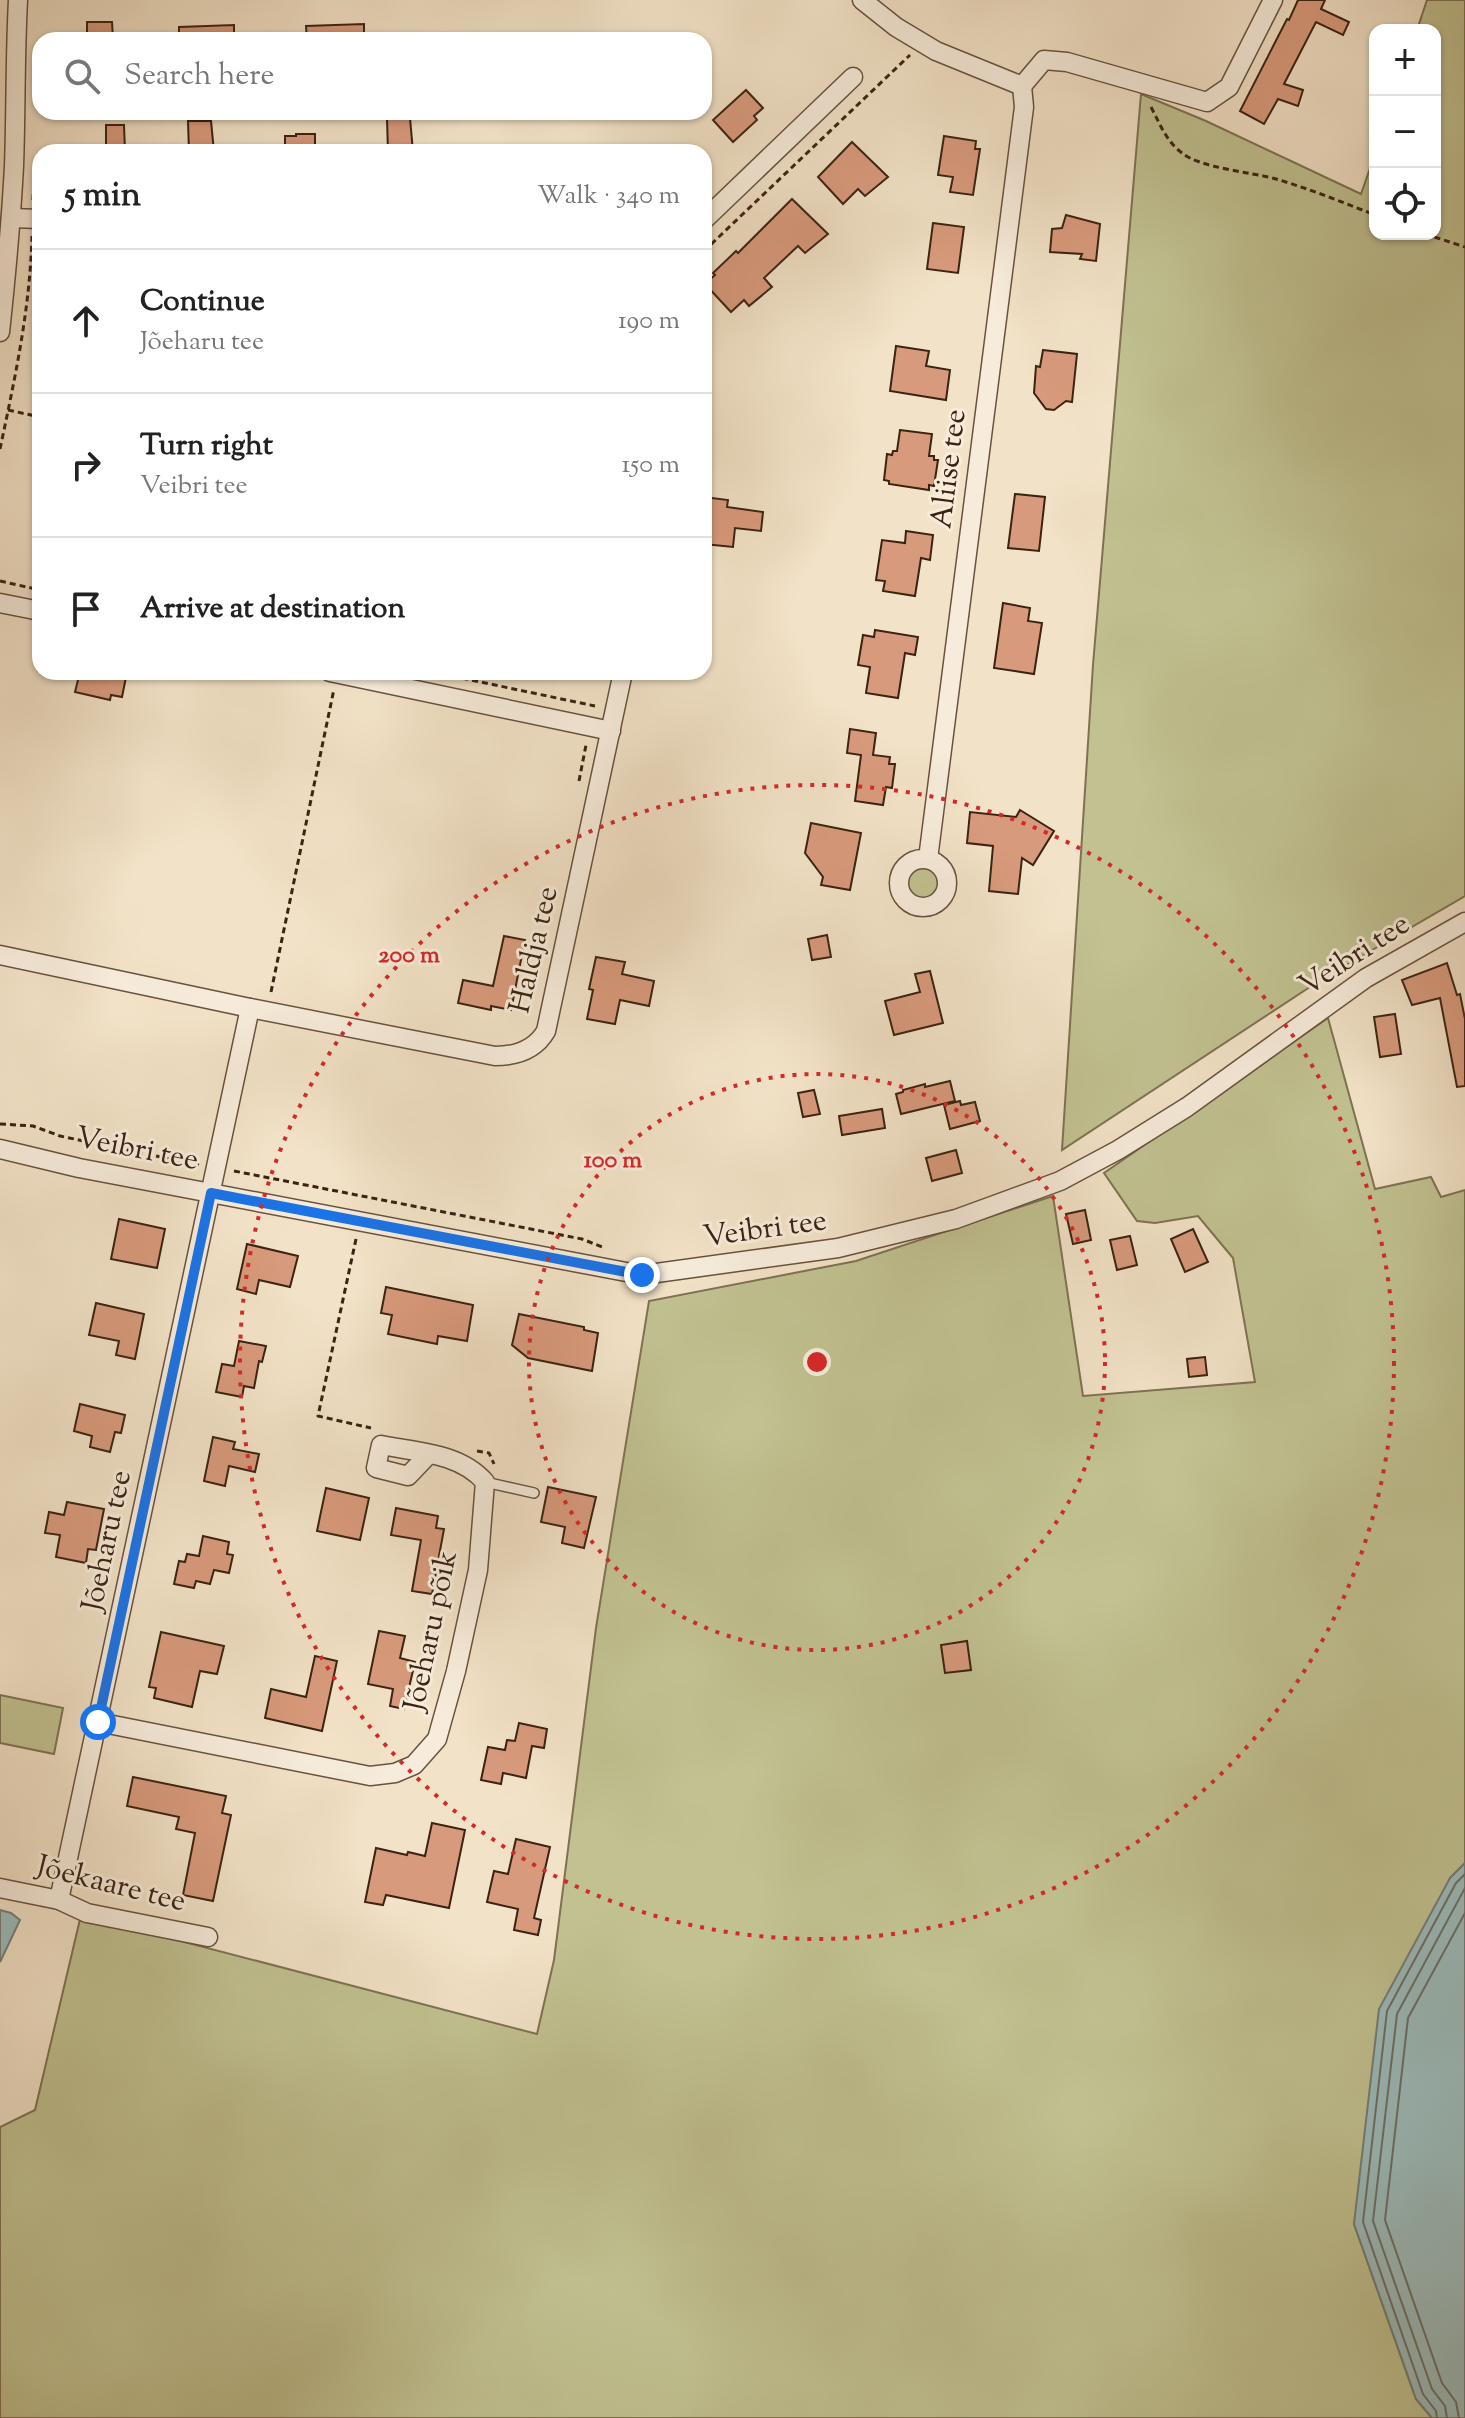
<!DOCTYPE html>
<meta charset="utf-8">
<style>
:root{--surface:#fff;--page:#f2f2f2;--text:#222;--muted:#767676;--line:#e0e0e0}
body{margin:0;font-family:"Sorts Mill Goudy",serif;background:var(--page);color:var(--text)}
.controls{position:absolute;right:24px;top:24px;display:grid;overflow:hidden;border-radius:16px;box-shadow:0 2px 6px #0004}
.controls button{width:72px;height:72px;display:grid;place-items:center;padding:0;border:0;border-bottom:2px solid var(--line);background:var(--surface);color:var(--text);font:40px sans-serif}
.stop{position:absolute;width:24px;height:24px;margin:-18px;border:6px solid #1a73e8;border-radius:50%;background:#fff}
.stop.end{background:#1a73e8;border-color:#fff;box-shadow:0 2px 8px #0008}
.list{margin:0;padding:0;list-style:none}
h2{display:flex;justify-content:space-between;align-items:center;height:104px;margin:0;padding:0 32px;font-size:34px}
h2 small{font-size:26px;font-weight:400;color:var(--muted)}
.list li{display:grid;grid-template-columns:52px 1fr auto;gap:24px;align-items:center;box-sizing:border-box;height:144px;padding:0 32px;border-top:2px solid var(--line)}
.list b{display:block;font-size:30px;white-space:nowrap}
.list p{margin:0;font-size:26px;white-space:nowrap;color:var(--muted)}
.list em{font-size:26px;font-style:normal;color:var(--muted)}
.icon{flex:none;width:44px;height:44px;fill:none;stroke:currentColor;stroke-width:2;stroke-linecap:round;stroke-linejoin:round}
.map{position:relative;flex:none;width:1465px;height:2418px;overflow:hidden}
.search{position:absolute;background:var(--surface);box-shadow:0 2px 6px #0004;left:32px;top:32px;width:680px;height:88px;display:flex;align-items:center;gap:20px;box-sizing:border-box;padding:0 28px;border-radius:24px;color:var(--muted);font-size:30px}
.panel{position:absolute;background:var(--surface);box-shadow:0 2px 6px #0004;left:32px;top:144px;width:680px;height:536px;border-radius:24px}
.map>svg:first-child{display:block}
</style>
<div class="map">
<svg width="1465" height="2418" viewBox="0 0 1465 2418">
<rect width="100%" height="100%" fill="#f2e2c7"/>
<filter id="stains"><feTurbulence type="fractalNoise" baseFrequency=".0025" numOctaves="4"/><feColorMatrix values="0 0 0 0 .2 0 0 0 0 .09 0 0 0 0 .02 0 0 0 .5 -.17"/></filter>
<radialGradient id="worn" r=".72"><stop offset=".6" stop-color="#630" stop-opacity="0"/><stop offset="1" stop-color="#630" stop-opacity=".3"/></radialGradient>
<g fill="#c1c191" stroke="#7e7252" stroke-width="2">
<polygon points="1427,0 1465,0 1465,896 1319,981 1062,1150 1093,665 1141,94 1206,121 1361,194 1375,154 1375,234 1435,234 1435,30 1417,30"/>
<circle cx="923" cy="883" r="19"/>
<polygon points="1328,1018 1375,1189 1431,1177 1441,1197 1465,1190 1465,1863 1450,1878 1354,2224 1416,2399 1432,2418 0,2418 0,2127 35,2110 81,1915 537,2034 554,1960 596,1628 649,1301 856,1261 1053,1196 1083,1396 1255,1382 1233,1258 1198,1216 1155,1223 1137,1221 1104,1173"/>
<polygon points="0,1695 63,1708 54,1754 0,1743"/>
</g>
<g fill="#9cbcbc" stroke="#757e78" stroke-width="2">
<polygon points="1465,1863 1465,2418 1432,2418 1416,2399 1354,2224 1379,2009 1450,1878"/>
<polygon points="0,1910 11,1913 20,1920 0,1962"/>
</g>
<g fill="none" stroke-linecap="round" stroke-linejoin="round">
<g stroke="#6c6f67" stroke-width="2">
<polyline points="1437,2418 1436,2411 1423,2394 1363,2222 1387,2011 1456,1883 1465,1874"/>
<polyline points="1447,2418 1445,2406 1432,2389 1373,2221 1397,2014 1465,1888"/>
<polyline points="1459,2418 1456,2402 1442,2383 1385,2220 1408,2018 1465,1913"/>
</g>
</g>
<g fill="#d89a7c" stroke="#3b2212" stroke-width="2">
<polygon points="1298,0 1325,0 1321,9 1349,22 1343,35 1316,22 1284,84 1303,90 1298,106 1278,99 1264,124 1240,111 1287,19 1289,20"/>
<polygon points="87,22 112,22 113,38 87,39"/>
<polygon points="364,24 364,40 307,40 306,26"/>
<polygon points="234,25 234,40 179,40 179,27"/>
<polygon points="746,90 763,108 754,116 757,120 733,142 713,120"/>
<polygon points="410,118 413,152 388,152 387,119"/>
<polygon points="188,121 211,121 214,152 189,152"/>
<polygon points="106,125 124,125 125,152 106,152"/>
<polygon points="296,134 315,134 315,152 285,152 285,136 296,136"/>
<polygon points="944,136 976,141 975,149 980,149 973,195 950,192 953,177 938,175"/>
<polygon points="852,142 888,177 865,196 858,189 843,204 818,177"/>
<polygon points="792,199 828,234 805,253 798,246 764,278 772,287 749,306 744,300 731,312 705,284 715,275 713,273 736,251 738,253"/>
<polygon points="1066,215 1100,224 1096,261 1080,259 1082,254 1050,252 1052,229 1062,228"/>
<polygon points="933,223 964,227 958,273 927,269"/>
<polygon points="896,346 929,351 926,366 950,370 946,400 890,391"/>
<polygon points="1043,350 1077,354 1072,402 1066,401 1054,410 1046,409 1034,393 1036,366 1040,367"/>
<polygon points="900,430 932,434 929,456 934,456 934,460 938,460 934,486 929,485 929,490 889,484 889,481 884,480 887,454 892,455 893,451 897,451"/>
<polygon points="1015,494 1045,497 1039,551 1008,548"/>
<polygon points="704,497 728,500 727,507 763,512 761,531 735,528 733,547 704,544"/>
<polygon points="906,531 933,535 930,560 921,558 915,596 883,591 885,581 876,580 882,540 905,543"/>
<polygon points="1003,603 1030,608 1028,621 1042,623 1034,674 994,668"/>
<polygon points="875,630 918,637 915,655 905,653 898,698 866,693 870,667 858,665 863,635 874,637"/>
<polygon points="80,672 127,672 122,697 111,695 110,700 75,692"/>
<polygon points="850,729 876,733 873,755 890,757 889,764 895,764 892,788 886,787 883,805 855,801 861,755 847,753"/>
<polygon points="1020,810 1054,831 1033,865 1022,858 1018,894 989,891 993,846 967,843 970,812 1016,817"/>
<polygon points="811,823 861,833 850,890 821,885 823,877 805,853"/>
<polygon points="827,935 831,957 812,960 808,939"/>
<polygon points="504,936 525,940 511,1010 491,1006 491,1010 458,1003 463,980 493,986"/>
<polygon points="596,957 625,962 622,974 654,981 649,1006 620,1000 615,1024 587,1019 593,990 589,989"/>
<polygon points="1447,963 1457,995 1460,994 1465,1019 1465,1086 1457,1087 1440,998 1412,1005 1402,980"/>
<polygon points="930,971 943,1023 894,1035 885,1001 920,992 915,974"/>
<polygon points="1395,1014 1401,1054 1380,1057 1374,1017"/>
<polygon points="950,1081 955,1101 901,1114 896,1094 903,1092 903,1090 925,1084 925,1087"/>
<polygon points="814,1090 820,1114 803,1117 798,1093"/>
<polygon points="960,1101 961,1105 975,1102 980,1121 950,1129 944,1105"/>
<polygon points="882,1109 885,1128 842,1135 839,1116"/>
<polygon points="956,1150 962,1173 932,1181 926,1158"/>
<polygon points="1085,1210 1091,1240 1073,1244 1066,1214"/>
<polygon points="119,1219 165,1229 157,1268 111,1259"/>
<polygon points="1193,1229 1208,1262 1185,1272 1171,1239"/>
<polygon points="1130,1236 1137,1265 1117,1270 1110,1240"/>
<polygon points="247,1244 298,1256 290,1287 259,1280 256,1294 237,1289"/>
<polygon points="386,1287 473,1305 467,1341 438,1336 437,1344 388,1334 392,1315 381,1313"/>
<polygon points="96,1303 144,1314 135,1359 116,1355 119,1341 89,1335"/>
<polygon points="519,1314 584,1327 584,1330 598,1333 592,1371 528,1358 512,1345"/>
<polygon points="239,1341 266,1346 262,1362 259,1361 254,1388 244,1386 242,1397 216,1392 222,1364 234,1366"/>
<polygon points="1205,1357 1207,1375 1189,1377 1187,1359"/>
<polygon points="80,1404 125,1415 121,1433 115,1432 110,1452 90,1447 92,1436 74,1431"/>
<polygon points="213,1437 235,1442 233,1449 259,1454 255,1472 229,1466 225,1486 204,1481"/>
<polygon points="548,1487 596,1497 584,1548 562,1543 565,1527 541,1522"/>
<polygon points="326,1488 369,1498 360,1540 317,1531"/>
<polygon points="67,1502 104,1509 96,1550 88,1549 86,1563 56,1557 60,1535 45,1533 49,1512 64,1515"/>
<polygon points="396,1508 438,1516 436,1528 444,1529 432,1594 412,1591 421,1540 391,1535"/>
<polygon points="203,1536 229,1542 227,1554 233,1555 229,1573 214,1570 210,1584 196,1581 194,1588 174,1584 179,1561 185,1562 187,1554 199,1556"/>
<polygon points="379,1631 405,1636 400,1658 415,1662 404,1709 390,1706 393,1689 368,1684"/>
<polygon points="161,1632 224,1646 217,1674 200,1671 192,1707 154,1698 156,1688 149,1687"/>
<polygon points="967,1641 971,1670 945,1673 941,1645"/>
<polygon points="315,1656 337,1661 322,1731 265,1718 271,1689 306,1697"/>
<polygon points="519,1723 547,1729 544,1748 532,1746 526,1778 503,1773 501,1784 481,1780 488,1747 505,1750 507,1740 515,1741"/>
<polygon points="133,1777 226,1796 222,1813 231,1815 213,1901 183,1895 195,1833 176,1829 179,1817 127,1806"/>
<polygon points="432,1823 465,1830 449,1908 386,1895 383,1905 365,1902 376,1848 407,1855 408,1852 425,1856"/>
<polygon points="516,1839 550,1847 534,1918 541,1920 538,1935 514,1930 518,1909 487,1902 494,1871 508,1874"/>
</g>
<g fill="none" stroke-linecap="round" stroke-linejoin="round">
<defs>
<polyline id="lane" points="485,1482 534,1493"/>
<g id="street">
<polyline points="862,0 896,27 936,51 1022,86"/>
<polyline points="1022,86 1044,60 1067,62 1207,102 1229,87 1273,0"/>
<polyline points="11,218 40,219"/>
<polyline points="704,220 853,77"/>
<path d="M0,332C6,277 11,222 14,166C16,111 15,55 18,0"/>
<polyline points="0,603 40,611"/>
<polyline points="330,672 611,731"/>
<circle cx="923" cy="883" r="24"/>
<polyline points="928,859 1024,107 1022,86"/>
<path d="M0,955L250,1008L495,1056C516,1056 535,1050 546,1031L623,672"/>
<polyline points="0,1149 79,1168 642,1275 838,1248 956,1219 1060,1181 1118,1150 1187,1107 1366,978 1465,922"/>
<path d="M98,1722L370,1776L395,1773L414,1765L437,1739L456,1671L478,1570L485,1482C460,1453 417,1452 381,1445L376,1468L408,1476L429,1454"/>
<polyline points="0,1888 59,1900 87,1913 208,1937"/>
<polyline points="59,1900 250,1008"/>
</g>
</defs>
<use href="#lane" stroke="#69523f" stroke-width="12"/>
<use href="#street" stroke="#69523f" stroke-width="21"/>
<g stroke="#3b2212" stroke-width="3" stroke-dasharray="6 4" stroke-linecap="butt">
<path d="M1151,107C1160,124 1166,141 1182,153C1200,168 1251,172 1276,179C1310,189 1342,202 1375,215"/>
<polyline points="33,200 34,176"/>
<polyline points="1425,234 1465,247"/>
<polyline points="704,251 910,55"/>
<polyline points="8,410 40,417"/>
<path d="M0,449C15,378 30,309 32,236"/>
<polyline points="0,581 40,590"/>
<polyline points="433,672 595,706"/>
<polyline points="579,781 586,745"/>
<polyline points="271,992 334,689"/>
<polyline points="0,1124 33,1126 60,1136 199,1165"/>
<polyline points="234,1171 582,1239 602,1247"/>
<polyline points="356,1239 318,1416 371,1428"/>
<polyline points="477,1451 489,1453 494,1464"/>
</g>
<use href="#lane" stroke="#f7ecdb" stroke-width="9"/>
<use href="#street" stroke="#f7ecdb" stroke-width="18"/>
</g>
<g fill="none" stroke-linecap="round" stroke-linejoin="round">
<polyline stroke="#1a73e8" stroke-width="10" points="98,1722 211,1193 642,1275"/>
</g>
<g fill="none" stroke="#d62828" stroke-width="4" stroke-dasharray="4 8">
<circle cx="817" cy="1362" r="288"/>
<circle cx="817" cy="1362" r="577"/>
</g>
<g text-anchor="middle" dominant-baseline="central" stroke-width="6" stroke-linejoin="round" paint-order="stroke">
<g font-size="30" fill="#3b2212" stroke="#f7ecdb">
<text transform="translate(950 469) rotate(-83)">Aliise tee</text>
<text transform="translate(535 950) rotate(-77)">Haldja tee</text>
<text transform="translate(1355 956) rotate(-33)">Veibri tee</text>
<text transform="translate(137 1150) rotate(11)">Veibri tee</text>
<text transform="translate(765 1230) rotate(-8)">Veibri tee</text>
<text transform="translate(108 1541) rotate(-78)">Jõeharu tee</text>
<text transform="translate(432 1631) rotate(-78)">Jõeharu põik</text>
<text transform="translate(111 1885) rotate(14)">Jõekaare tee</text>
</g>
</g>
<circle cx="817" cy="1362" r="12" fill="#d62828" stroke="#f7ecdb" stroke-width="4"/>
<g font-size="24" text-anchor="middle" font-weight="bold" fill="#d62828" stroke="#f7ecdb" stroke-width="6" stroke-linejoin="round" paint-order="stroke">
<text x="409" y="962">200 m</text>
<text x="613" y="1167">100 m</text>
</g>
<rect width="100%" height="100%" filter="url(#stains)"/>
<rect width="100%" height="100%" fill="url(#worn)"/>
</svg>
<div class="controls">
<button>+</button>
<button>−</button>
<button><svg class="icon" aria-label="locate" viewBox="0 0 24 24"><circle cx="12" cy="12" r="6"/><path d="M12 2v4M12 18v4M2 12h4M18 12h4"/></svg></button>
</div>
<div class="stop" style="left:98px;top:1722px"></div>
<div class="stop end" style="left:642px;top:1275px"></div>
<div class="search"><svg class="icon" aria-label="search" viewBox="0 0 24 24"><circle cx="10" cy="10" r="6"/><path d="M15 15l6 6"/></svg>Search here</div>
<section class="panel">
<h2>5 min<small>Walk · 340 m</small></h2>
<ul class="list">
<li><svg class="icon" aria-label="ahead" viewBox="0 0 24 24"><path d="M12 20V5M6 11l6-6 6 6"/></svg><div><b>Continue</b><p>Jõeharu tee</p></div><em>190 m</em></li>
<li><svg class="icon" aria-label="right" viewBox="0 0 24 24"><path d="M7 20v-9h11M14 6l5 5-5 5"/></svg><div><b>Turn right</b><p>Veibri tee</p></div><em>150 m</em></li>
<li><svg class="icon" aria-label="arrive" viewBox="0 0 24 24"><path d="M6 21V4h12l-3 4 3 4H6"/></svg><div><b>Arrive at destination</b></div></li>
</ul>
</section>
</div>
